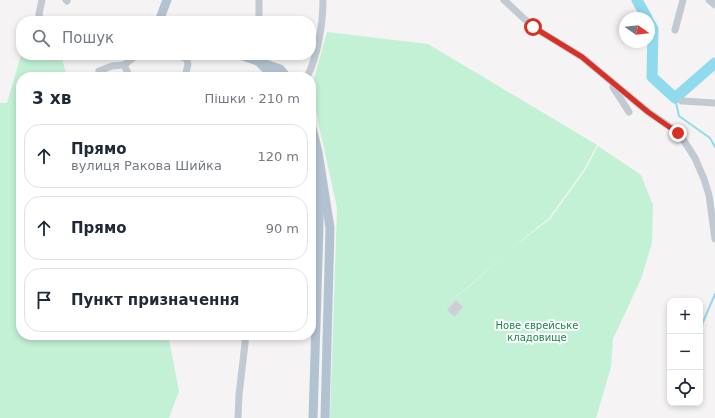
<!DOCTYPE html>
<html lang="uk">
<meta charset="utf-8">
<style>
:root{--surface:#fff;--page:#f6f6f7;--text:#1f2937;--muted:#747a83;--line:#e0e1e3}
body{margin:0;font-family:"DejaVu Sans",sans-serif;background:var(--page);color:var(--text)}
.controls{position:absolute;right:12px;bottom:12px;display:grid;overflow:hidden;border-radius:8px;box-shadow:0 2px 6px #0003}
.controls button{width:36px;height:36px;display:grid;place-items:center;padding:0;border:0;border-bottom:1px solid var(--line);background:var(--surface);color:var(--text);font:20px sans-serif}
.compass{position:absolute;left:619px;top:12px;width:36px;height:36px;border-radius:50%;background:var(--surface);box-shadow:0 2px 6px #0003;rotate:104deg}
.stop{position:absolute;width:12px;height:12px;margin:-9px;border:3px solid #d93025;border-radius:50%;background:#fff}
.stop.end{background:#d93025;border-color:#fff;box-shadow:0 1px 4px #0008}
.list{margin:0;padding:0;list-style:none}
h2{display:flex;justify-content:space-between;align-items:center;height:52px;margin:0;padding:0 16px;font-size:17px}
h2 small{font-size:13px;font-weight:400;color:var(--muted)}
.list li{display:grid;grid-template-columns:26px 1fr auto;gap:12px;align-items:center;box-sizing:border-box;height:64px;margin:0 8px 8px;padding:0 8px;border:1px solid var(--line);border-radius:16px}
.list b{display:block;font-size:15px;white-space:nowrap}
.list p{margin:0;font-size:13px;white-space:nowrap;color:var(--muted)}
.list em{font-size:13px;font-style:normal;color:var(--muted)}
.icon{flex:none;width:22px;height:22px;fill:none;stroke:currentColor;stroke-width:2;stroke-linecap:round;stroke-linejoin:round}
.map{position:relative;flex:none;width:715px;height:418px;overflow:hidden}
.search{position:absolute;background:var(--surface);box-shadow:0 2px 6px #0003;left:16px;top:16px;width:300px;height:44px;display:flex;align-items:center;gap:10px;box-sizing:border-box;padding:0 14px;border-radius:16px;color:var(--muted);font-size:15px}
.panel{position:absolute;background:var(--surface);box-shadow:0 2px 6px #0003;left:16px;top:72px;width:300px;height:268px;border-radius:16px}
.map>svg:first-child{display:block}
</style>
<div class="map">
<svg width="715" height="418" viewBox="0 0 715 418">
<rect width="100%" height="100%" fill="#f5f3f3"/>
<g fill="#c3f1d5">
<polygon points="327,32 428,44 597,145 583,171 549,218 508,251 467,288 444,305 443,309 444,305 468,288 508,251 550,219 584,172 598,146 641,175 653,205 652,243 641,279 613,339 611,367 596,418 330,418 337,208 311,89"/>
<polygon points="21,55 61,55 67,77 21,77 21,335 168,335 179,391 169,418 0,418 0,103 7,103"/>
</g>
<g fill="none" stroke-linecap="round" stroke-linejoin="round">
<g stroke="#90daee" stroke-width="2">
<polyline points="675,98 679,116 710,138 715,147"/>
<polyline points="700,329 715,294"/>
</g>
<g stroke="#90daee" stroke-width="11">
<polyline points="637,0 647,18"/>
<polyline points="649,22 653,29 652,77 675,98 715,63"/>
</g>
</g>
<polygon fill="#cdcfd5" stroke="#d7d9de" points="456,300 463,307 454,317 447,310"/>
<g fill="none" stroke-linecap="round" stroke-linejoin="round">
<g stroke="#c1cad2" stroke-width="7">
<polyline points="66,0 67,1"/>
<polyline points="504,0 533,27 582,57 648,112 679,133 695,158 704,179 709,195 715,239"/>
<polyline points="709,0 715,5"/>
<polyline points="41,21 39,14 42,0"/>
<polyline points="259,21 259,0"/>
<polyline points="675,30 683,0"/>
<polyline points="175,55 186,58 188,64 185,77"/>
<polyline points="99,71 112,66 124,65"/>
<polyline points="130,77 124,65 137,55"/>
<path d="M307,77C318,56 323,23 323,0"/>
<polyline points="613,87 629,112"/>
<polyline points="682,101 715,103"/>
<polyline points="311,233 319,228"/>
<polyline points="238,418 239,395 246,335"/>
</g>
<g stroke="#b3c2d1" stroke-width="9">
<polyline points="159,21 167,0"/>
<polyline points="240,55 280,69 287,77"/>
<polyline points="260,63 274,77"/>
<polyline points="311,124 318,152 330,228 325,418"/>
<polyline points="311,162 319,204 319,228 313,418"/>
</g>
</g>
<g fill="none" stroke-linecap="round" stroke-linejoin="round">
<polyline stroke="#d93025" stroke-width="5" points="533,27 582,57 648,112 678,133"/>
</g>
<g text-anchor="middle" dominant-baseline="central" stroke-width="4" stroke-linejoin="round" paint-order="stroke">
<g font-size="10" fill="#17864f" stroke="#fff">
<text x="537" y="325">Нове єврейське<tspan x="537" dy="12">кладовище</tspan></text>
</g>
</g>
</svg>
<div class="controls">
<button>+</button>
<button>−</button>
<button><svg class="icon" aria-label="locate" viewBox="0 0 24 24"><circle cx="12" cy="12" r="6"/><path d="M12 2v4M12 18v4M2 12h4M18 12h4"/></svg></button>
</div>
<svg class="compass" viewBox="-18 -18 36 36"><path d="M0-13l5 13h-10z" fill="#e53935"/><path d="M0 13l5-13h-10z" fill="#747a83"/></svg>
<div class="stop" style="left:533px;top:27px"></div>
<div class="stop end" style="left:678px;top:133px"></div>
<div class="search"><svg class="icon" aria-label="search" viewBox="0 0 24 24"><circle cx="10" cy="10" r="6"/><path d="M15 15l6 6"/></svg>Пошук</div>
<section class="panel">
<h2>3 хв<small>Пішки · 210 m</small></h2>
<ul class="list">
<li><svg class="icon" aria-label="ahead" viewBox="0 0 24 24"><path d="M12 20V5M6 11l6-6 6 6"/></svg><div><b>Прямо</b><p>вулиця Ракова Шийка</p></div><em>120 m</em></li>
<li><svg class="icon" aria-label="ahead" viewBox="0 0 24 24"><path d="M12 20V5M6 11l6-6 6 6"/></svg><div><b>Прямо</b></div><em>90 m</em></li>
<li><svg class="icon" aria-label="arrive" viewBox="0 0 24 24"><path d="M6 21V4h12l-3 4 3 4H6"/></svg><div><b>Пункт призначення</b></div></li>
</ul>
</section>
</div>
